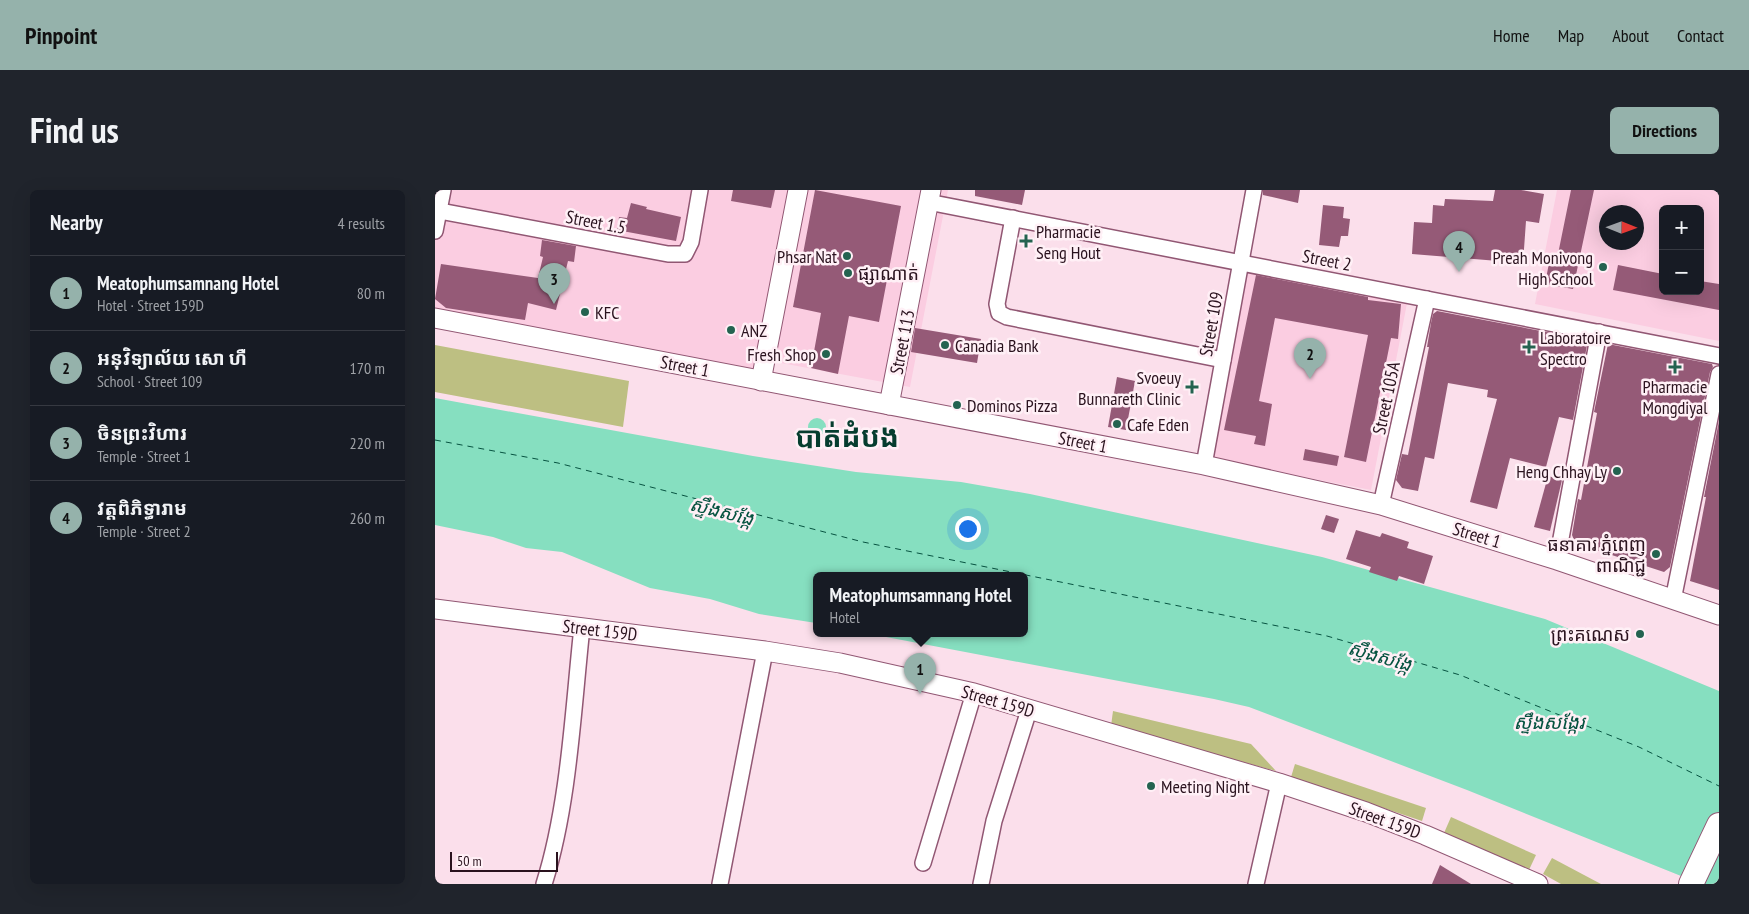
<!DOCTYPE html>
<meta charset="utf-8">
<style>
:root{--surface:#171b24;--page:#20242c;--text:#f1f3f6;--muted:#9ea1a6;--line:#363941;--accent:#95b2ab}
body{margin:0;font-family:"PT Sans Narrow","Noto Sans Khmer",sans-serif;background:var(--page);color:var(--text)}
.controls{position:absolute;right:15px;top:15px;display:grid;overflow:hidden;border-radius:8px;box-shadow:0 5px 20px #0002}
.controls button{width:45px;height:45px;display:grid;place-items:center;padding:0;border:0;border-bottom:1px solid var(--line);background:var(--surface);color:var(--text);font:25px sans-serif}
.compass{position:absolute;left:1164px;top:15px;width:45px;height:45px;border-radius:50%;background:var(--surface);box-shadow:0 5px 20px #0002;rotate:91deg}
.scale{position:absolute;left:15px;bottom:12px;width:108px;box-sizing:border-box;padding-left:5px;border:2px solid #2a121e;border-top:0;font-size:14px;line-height:18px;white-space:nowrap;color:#2a121e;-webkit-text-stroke:4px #fff0f6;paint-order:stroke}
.you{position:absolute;left:532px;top:338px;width:18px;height:18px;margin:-12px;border:4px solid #fff;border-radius:50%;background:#1a73e8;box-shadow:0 0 0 8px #1a73e833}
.badge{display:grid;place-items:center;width:32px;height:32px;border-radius:50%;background:var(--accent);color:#111;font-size:16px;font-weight:700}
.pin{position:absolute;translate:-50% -41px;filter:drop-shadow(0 1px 2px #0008)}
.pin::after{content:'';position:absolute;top:26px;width:18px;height:15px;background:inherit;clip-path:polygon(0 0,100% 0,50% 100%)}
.popup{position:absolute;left:378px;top:382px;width:215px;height:65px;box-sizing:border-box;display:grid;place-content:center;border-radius:8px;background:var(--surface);filter:drop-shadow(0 1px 4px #0005);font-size:16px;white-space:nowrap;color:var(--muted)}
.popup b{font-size:19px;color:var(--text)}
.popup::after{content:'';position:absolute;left:50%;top:100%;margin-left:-10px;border:10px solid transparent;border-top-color:var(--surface)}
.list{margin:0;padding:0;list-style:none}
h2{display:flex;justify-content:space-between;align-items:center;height:65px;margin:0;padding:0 20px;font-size:21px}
h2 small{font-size:16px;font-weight:400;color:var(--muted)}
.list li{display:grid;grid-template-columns:32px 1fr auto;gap:15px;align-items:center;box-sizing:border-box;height:75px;padding:0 20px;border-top:1px solid var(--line)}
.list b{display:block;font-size:19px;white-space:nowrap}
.list p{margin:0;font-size:16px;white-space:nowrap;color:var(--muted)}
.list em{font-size:16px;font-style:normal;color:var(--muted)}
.map{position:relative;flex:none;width:1284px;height:694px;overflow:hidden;border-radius:8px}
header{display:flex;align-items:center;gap:30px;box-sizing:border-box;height:70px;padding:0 25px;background:var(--accent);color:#111}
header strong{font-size:24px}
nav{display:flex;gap:28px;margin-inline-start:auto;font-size:18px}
.intro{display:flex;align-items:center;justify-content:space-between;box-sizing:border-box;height:120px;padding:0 30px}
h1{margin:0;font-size:35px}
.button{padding:12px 22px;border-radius:8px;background:var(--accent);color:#111;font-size:18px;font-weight:700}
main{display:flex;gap:30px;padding:0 30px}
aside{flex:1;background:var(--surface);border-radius:8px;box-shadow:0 5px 20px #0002}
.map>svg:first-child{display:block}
</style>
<header>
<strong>Pinpoint</strong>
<nav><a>Home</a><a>Map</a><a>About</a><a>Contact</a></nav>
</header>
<div class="intro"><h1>Find us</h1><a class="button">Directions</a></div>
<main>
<aside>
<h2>Nearby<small>4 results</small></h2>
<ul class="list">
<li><span class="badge">1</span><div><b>Meatophumsamnang Hotel</b><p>Hotel · Street 159D</p></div><em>80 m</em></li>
<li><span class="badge">2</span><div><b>អនុវិទ្យាល័យ សោ ហឺ</b><p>School · Street 109</p></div><em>170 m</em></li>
<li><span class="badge">3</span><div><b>ចិនព្រះវិហារ</b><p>Temple · Street 1</p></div><em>220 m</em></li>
<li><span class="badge">4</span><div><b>វត្តពិភិទ្ធារាម</b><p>Temple · Street 2</p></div><em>260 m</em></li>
</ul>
</aside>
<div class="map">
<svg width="1284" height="694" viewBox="0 0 1284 694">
<rect width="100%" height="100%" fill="#fbdfeb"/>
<g fill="#fbcde1" fill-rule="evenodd">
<polygon points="0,0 513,0 475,197 330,170 326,191 0,128"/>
<path d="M1122,0H1284V151L1100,114ZM1228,19H1265V101H1228ZM1172,22H1202V52H1172Z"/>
<polygon points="813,77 973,108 936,300 776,269"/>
</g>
<g fill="#bdbf82">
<polygon points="0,155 194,191 188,237 0,202"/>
<polygon points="678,521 816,554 841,581 676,536"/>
<polygon points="860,574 991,618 987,631 856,587"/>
<polygon points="1016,627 1101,665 1093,682 1009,643"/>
<polygon points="1117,668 1166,694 1126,694 1108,684"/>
</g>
<g fill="#86dfc0">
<polygon points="0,208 318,266 421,282 526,292 595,304 887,367 1110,429 1284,501 1284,694 1266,694 1032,600 814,517 779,509 430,443 589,443 589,385 381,385 381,433 324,424 275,409 215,398 127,362 91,358 58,347 0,335"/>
<circle cx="382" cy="237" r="9"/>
</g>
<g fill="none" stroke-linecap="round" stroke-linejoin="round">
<polyline stroke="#065340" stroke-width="1" stroke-dasharray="6 5" stroke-linecap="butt" points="0,250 123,273 428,352 892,446 1025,485 1204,557 1284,596"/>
</g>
<g fill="#955a77">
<polygon points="298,0 340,0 336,18 296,11"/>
<polygon points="380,0 466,16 444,132 414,126 403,184 376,178 386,123 358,117"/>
<polygon points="540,0 590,0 587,15 540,6"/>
<polygon points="828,0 865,0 863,13 828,5"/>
<polygon points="1060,0 1086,0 1109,4 1104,33 1091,31 1088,73 977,64 979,32 997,33 998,15 1009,16 1010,9 1058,11"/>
<polygon points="1136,0 1159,0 1138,99 1110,94 1114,73 1121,74"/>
<polygon points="196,13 212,17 211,19 246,27 241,51 182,40 184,27 192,28"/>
<polygon points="888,15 909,17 908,28 915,29 913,46 906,46 904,57 884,55"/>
<polygon points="107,50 141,56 139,72 133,71 121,120 93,113 90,130 11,118 0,109 6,74 103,88 108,67 105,66"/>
<polygon points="1183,75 1228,84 1228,101 1265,101 1265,91 1284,94 1284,120 1178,100"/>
<polygon points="821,85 933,107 933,110 966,114 963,149 956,148 931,272 909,267 933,145 840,128 824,211 837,214 830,256 819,254 821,246 789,240"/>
<polygon points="1002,121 1153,150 1138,230 1124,227 1111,277 1075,268 1062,319 1035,312 1062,209 1052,207 1053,200 1013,193 999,269 990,267 983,301 967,298 961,290 967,264 973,265 994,157 992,157 996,133 998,124"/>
<polygon points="480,138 546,149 542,173 476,162"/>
<polygon points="1173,154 1277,174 1278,177 1275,182 1235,377 1229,382 1146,355 1139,350 1137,345 1143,309 1146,310 1162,223 1159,222"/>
<polygon points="682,187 700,191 691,240 673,237"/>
<polygon points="1284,231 1284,400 1255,391 1271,307 1269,307"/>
<polygon points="870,259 904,266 902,276 868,270"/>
<polygon points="1113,286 1127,290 1115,341 1099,337"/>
<polygon points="891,325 904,329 899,343 886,339"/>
<polygon points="921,340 945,347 947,343 974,352 972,358 998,366 989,394 964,386 962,391 934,382 936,377 911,369"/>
<polygon points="1005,675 1036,694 997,694"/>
</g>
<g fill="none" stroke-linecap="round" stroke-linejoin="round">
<defs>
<g id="minor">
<polyline points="493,12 1284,166"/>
<polyline points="0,20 233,64 250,64 256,52 265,0"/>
<polyline points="578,28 562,114 564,123 572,127 788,170"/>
<polyline points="0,41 8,0"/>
<polyline points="769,275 819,0"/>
<polyline points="946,315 992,109"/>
<polyline points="1122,370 1164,142"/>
<polyline points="1238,410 1284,184"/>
<polyline points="488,673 539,503"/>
<path d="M109,694C134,615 138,520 147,437"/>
<polyline points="285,694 330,461"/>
<polyline points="546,694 559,631 594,520"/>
<polyline points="821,694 844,593"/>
</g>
<g id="tertiary">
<polyline points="0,128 769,275 946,315 1122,370 1284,425"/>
<polyline points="326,191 363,0"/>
<polyline points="454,215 496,0"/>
<polyline points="0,419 330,461 405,473 539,503 844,593 931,622 990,645 1103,694"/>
</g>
<polyline id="primary" points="1256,694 1284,635"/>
</defs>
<use href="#minor" stroke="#915773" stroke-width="18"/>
<use href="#tertiary" stroke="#915773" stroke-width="21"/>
<use href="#primary" stroke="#915773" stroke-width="26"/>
<use href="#minor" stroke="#fff" stroke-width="15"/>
<use href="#tertiary" stroke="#fff" stroke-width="19"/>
<use href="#primary" stroke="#fff" stroke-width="24"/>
</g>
<g fill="#246350" stroke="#fff0f6" stroke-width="2">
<path d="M588.5 43.5h5v5h5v5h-5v5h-5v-5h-5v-5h5z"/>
<circle cx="412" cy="66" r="5"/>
<circle cx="1168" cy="77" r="5"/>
<circle cx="413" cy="83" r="5"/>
<circle cx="150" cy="122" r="5"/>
<circle cx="296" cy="140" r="5"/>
<circle cx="510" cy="155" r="5"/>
<path d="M1091.5 149.5h5v5h5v5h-5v5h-5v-5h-5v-5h5z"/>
<circle cx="391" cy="164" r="5"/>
<path d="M1237.5 169.5h5v5h5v5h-5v5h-5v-5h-5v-5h5z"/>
<path d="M754.5 189.5h5v5h5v5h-5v5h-5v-5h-5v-5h5z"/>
<circle cx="522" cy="215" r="5"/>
<circle cx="682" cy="234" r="5"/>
<circle cx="1182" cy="281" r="5"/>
<circle cx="1221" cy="364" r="5"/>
<circle cx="1205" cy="444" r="5"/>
<circle cx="716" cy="596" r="5"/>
</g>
<g text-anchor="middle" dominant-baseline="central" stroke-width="5" stroke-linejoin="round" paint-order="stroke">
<g font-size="18" fill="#2a121e" stroke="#fff0f6">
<text transform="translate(161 32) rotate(11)">Street 1.5</text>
<text transform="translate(892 70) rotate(11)">Street 2</text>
<text transform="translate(776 134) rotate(-80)">Street 109</text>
<text transform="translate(467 152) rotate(-79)">Street 113</text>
<text transform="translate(250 176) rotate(11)">Street 1</text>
<text transform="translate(951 208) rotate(-78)">Street 105A</text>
<text transform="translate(648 252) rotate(11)">Street 1</text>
<text transform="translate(1042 345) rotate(17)">Street 1</text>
<text transform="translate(165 440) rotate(7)">Street 159D</text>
<text transform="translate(563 511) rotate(16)">Street 159D</text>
<text transform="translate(950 630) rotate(20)">Street 159D</text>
</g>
<g font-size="18" fill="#2a121e" stroke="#fff0f6" text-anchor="start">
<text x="601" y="41">Pharmacie<tspan x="601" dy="21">Seng Hout</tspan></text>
<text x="402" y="66" text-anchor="end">Phsar Nat</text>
<text x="1158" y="67" text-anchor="end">Preah Monivong<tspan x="1158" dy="21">High School</tspan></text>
<text x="423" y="83">ផ្សាណាត់</text>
<text x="160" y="122">KFC</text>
<text x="306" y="140">ANZ</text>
<text x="1105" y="147">Laboratoire<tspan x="1105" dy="21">Spectro</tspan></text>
<text x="520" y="155">Canadia Bank</text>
<text x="381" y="164" text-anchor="end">Fresh Shop</text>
<text x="746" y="187" text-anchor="end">Svoeuy<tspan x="746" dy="21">Bunnareth Clinic</tspan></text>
<text x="1240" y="196" text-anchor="middle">Pharmacie<tspan x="1240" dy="21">Mongdiyal</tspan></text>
<text x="532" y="215">Dominos Pizza</text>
<text x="692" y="234">Cafe Eden</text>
<text x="1172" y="281" text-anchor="end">Heng Chhay Ly</text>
<text x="1211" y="354" text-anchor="end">ធនាគារ ភ្នំពេញ<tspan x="1211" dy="21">ពាណិជ្ជ</tspan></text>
<text x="1195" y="444" text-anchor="end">ព្រះគណេស</text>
<text x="726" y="596">Meeting Night</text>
</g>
<g font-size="19" font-style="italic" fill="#065340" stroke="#fff0f6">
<text transform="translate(287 321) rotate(14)">ស្ទឹងសង្កែ</text>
<text transform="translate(945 466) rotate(16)">ស្ទឹងសង្កែ</text>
<text x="1114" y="532">ស្ទឹងសង្កែរ</text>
</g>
<g font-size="28" font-weight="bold" fill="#063d2f" stroke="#fff0f6">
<text x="412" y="246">បាត់ដំបង</text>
</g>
</g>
</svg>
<div class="controls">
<button>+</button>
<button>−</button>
</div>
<svg class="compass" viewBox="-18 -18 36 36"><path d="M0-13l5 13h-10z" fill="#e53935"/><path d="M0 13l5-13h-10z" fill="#9ea1a6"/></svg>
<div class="scale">50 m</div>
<div class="you"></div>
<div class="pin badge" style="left:485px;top:504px">1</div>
<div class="popup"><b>Meatophumsamnang Hotel</b>Hotel</div>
<div class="pin badge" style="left:875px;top:189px">2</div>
<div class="pin badge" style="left:119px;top:114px">3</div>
<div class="pin badge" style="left:1024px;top:82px">4</div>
</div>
</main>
